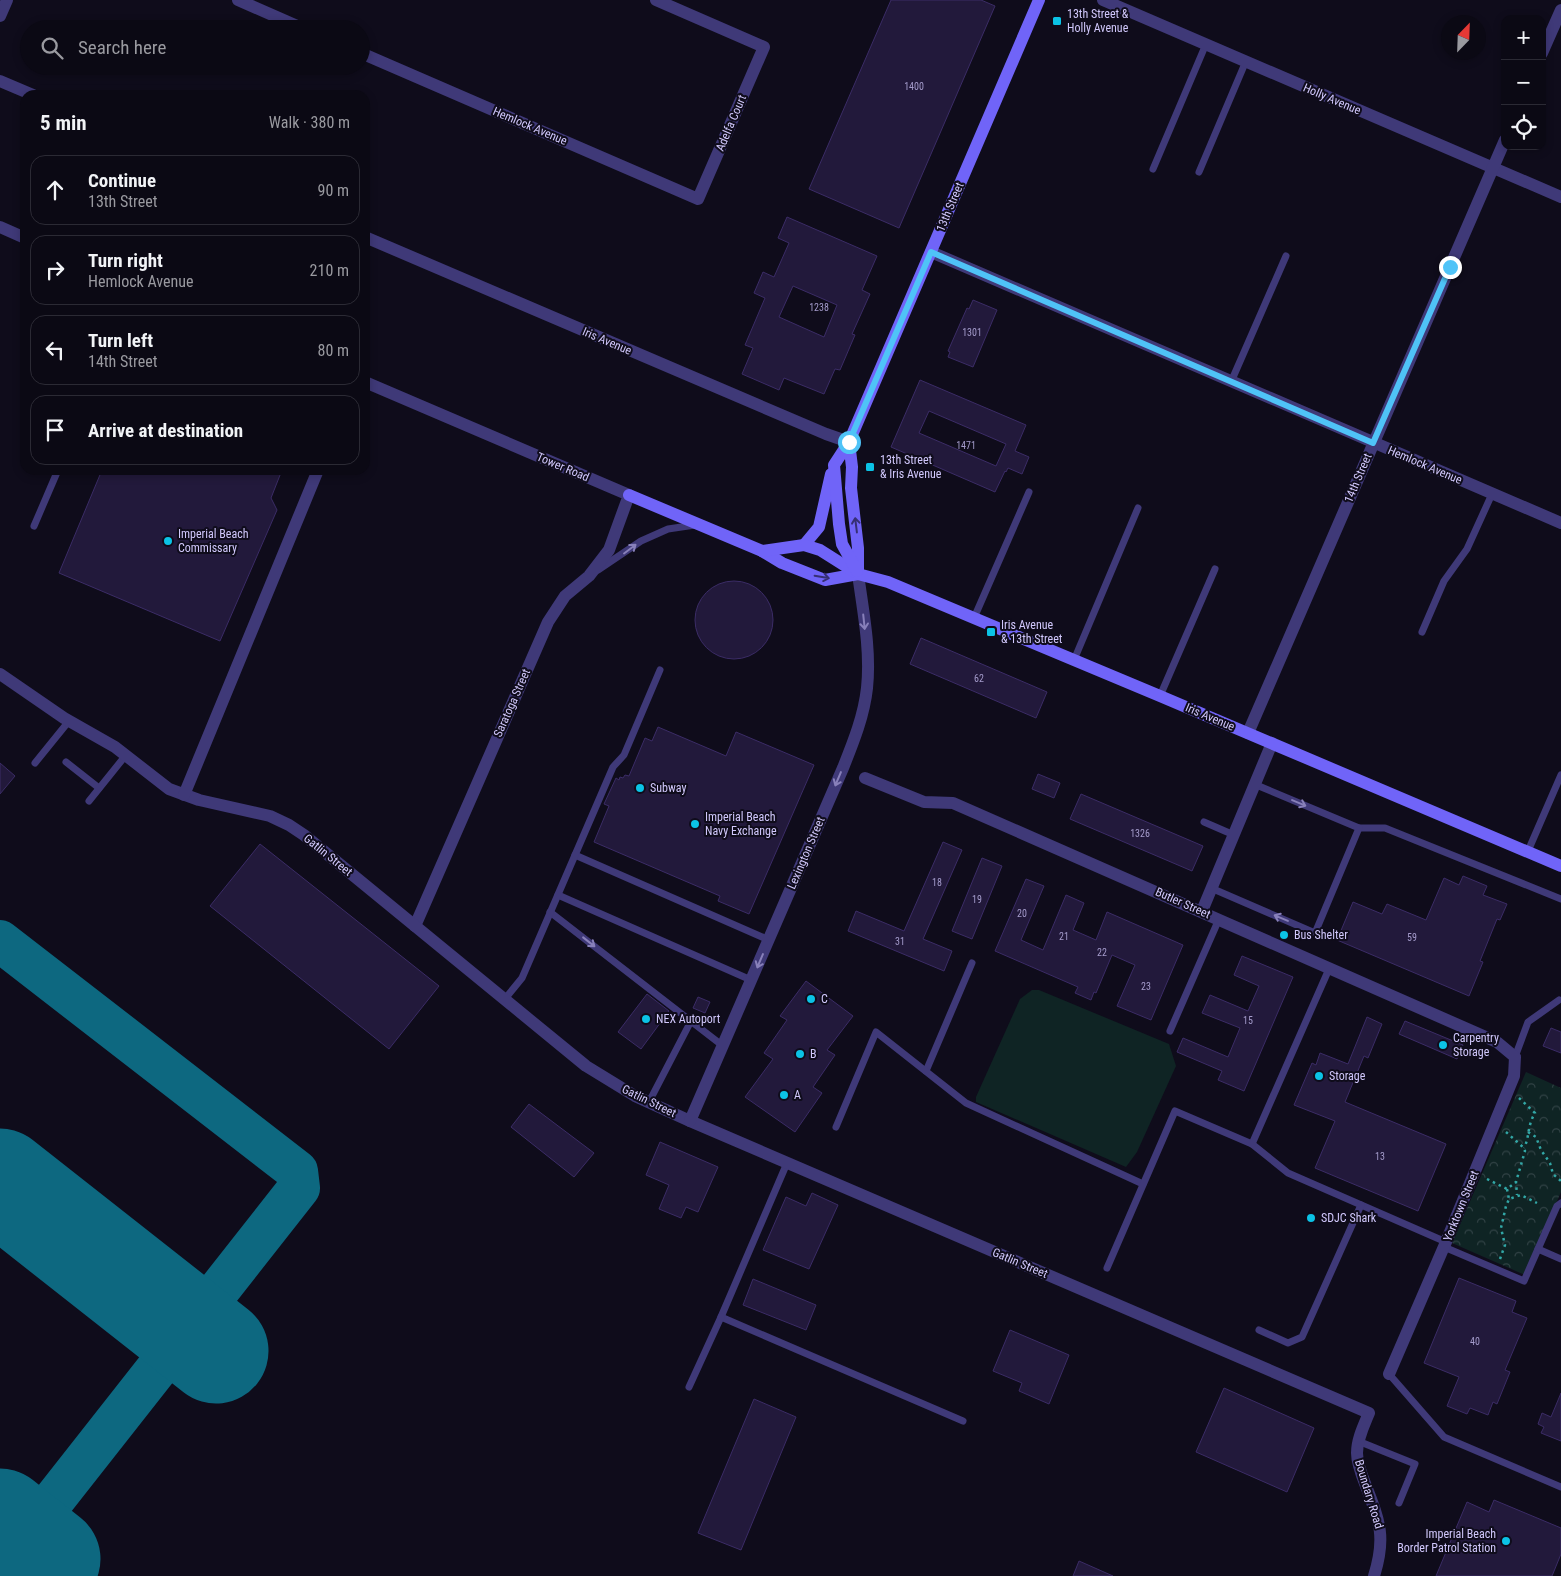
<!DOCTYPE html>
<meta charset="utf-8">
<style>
:root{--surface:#0b0914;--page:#191722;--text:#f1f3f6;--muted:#9a9aa0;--line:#2b2a34}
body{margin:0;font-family:"Roboto Condensed",sans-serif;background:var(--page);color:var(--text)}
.controls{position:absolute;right:15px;top:15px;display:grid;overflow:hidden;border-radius:10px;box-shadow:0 2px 8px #0003}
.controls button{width:45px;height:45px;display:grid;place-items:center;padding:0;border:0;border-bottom:1px solid var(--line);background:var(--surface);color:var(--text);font:25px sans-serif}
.compass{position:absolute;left:1441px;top:15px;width:45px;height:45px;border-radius:50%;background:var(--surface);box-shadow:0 2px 8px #0003;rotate:23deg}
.stop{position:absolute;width:15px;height:15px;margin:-11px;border:4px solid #4fc3f7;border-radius:50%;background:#fff}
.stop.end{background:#4fc3f7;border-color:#fff;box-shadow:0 1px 5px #0008}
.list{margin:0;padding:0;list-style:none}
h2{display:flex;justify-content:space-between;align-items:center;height:65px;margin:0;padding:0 20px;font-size:21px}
h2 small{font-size:16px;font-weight:400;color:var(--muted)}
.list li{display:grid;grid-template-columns:32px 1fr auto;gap:15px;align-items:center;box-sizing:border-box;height:70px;margin:0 10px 10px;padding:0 10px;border:1px solid var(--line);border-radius:15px}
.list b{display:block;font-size:19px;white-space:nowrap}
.list p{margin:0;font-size:16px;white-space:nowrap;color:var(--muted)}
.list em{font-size:16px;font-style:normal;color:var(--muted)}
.icon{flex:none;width:28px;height:28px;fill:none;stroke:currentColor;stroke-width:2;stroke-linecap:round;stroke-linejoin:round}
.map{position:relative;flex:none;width:1561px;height:1576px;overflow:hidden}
.search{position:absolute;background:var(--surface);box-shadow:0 2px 8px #0003;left:20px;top:20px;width:350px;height:55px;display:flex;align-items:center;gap:12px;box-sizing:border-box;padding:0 18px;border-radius:28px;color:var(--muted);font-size:19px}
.panel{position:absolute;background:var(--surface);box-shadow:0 2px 8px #0003;left:20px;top:90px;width:350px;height:385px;border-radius:15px}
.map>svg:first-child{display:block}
</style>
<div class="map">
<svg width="1561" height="1576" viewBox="0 0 1561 1576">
<defs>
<pattern id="park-crowns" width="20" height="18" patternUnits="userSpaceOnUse" patternTransform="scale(1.25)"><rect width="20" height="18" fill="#0f2424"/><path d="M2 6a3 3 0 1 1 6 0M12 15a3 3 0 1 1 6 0" fill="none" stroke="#314245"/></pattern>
</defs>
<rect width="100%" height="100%" fill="#0f0c1b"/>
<polygon fill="#0f2424" points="1032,990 1039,990 1169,1044 1176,1066 1137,1152 1126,1167 976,1102 976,1097 1020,999"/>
<polygon fill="url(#park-crowns)" points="1526,1072 1561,1088 1561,1192 1525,1275 1452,1243"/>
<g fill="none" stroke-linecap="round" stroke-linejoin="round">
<polyline stroke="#0d6880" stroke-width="42" points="0,941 297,1171 299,1188 23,1539"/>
<g stroke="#0d6880" stroke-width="105">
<polyline points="0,1181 216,1351"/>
<polyline points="0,1521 48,1559"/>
</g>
</g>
<g fill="#22193b" stroke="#3b2c66" fill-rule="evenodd">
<polygon points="891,0 981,0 995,6 899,228 809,189"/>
<path d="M787,217L877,256L862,290L870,294L852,334L855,335L840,370L835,369L824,394L784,378L779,390L742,374L753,348L745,345L765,298L754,293L763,272L774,277L789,243L778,238ZM793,286L837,305L824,337L779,317Z"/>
<polygon points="973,300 997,310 973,367 948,357 950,352 948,351 967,308 969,309"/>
<path d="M920,380L1026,425L1015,451L1029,457L1022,474L1008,468L1006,472L1005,471L995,492L891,447ZM929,411L1006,444L996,466L919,433Z"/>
<polygon points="102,470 282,470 271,498 277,510 220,641 59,573"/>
<circle cx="734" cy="620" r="39"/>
<polygon points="921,638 1047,692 1036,718 910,664"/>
<polygon points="658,727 726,756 736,732 814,765 749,914 718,901 720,896 594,842 609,806 604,804 616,778 619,780 620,777 623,778 625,775 629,776 645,738 652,741"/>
<polygon points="0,763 15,776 0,794"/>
<polygon points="1038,774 1060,783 1054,798 1032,789"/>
<polygon points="1081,794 1203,846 1192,871 1070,819"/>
<polygon points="943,842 962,850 923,939 952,951 944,971 848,931 856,911 904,931"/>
<polygon points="260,844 439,986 389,1049 210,906"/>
<polygon points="982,858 1002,866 972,939 952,931"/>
<polygon points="1463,876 1487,886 1483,895 1507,904 1500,920 1497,919 1480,961 1483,962 1469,996 1337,940 1353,902 1382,914 1387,904 1426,920 1444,878 1459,885"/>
<polygon points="1026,879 1044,886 1021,940 1043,950 1066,895 1084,903 1073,930 1096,940 1107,912 1183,945 1151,1020 1117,1006 1135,965 1112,955 1096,993 1094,992 1091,1000 1075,993 1078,987 995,951"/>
<polygon points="1242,956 1293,977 1244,1091 1218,1080 1222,1071 1177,1052 1183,1038 1228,1057 1240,1028 1202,1013 1210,995 1248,1011 1259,986 1234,975"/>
<polygon points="806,981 853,1016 827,1050 835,1055 813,1087 822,1093 795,1132 745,1097 773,1059 764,1053 787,1020 780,1016"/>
<polygon points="647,994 669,1011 641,1049 618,1032"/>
<polygon points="698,997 710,1002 705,1013 693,1008"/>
<polygon points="1367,1017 1382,1024 1368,1058 1364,1056 1345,1102 1446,1144 1418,1211 1315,1168 1335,1121 1294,1105 1312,1063 1316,1065 1320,1053 1348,1064"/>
<polygon points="1405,1021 1463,1045 1457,1059 1399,1034"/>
<polygon points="1551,1028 1561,1032 1561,1053 1543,1046"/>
<polygon points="529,1104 594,1153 574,1177 511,1127"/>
<polygon points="660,1142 718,1167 698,1212 686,1207 681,1218 659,1209 669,1185 646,1175"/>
<polygon points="812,1193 838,1205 809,1269 763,1250 786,1197 806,1206"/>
<polygon points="1459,1278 1516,1301 1512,1312 1527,1318 1505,1370 1510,1372 1497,1404 1493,1402 1488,1415 1470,1408 1467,1414 1447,1406 1459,1377 1424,1363"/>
<polygon points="753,1279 816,1305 806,1330 743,1305"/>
<polygon points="1010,1330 1069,1355 1049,1404 1019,1391 1022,1383 993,1371"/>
<polygon points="1224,1388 1314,1428 1287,1492 1196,1452"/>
<polygon points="1561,1393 1561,1441 1541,1433 1544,1427 1538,1424 1542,1413 1551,1417"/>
<polygon points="754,1399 796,1417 741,1550 698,1533"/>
<polygon points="1494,1500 1561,1528 1561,1554 1552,1576 1436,1576 1467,1502 1489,1512"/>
<polygon points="1079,1561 1113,1576 1073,1576"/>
</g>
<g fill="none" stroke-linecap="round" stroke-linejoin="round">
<g stroke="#32a7a6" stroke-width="2.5" stroke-dasharray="2.5 4" stroke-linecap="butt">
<path d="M1519,1098L1535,1113C1527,1126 1530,1136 1524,1148"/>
<polyline points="1506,1132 1524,1148 1525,1151 1516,1182 1517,1195"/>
<polyline points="1528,1132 1536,1137 1541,1150 1550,1163 1553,1174 1561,1181"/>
<polyline points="1487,1179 1507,1189 1516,1182"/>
<polyline points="1507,1189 1509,1199"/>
<polyline points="1500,1259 1505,1245 1501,1228 1506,1206 1509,1199 1521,1195 1537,1203"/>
</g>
<g stroke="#3f3978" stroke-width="7">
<polyline points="1153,169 1206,44"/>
<polyline points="1199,172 1246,61"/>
<polyline points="1231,382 1286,256"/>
<polyline points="34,526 58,470"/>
<polyline points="598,570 641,541 668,529 695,525"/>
<polyline points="974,618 1029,492"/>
<polyline points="1422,632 1444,581 1467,549 1492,494"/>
<polyline points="1074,660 1138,508"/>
<polyline points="1160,696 1215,569"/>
<polyline points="66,762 99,788"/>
<polyline points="35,763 69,721"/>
<polyline points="89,801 126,755"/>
<polyline points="1204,822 1234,835"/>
<polyline points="1359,828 1385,828 1561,899"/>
<polyline points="1528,851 1561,775"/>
<polyline points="575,855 769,940"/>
<polyline points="1211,888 1315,933 1359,828 1254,784"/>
<polyline points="558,895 751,980"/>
<polyline points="550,912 723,1046"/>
<polyline points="504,1000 522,978 613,767 624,755 660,670"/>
<polyline points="1170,1031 1219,919"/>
<polyline points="1515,1057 1528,1022 1559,1000"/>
<polyline points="926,1071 972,963"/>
<polyline points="649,1102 691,1021"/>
<polyline points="836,1127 876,1032 966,1103 1143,1184"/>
<polyline points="1252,1144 1288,1173 1446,1242"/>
<polyline points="787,1163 721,1317 963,1421"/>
<polyline points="1444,1247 1524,1281 1538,1249 1561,1259"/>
<polyline points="1538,1249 1557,1206 1561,1203"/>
<polyline points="1107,1268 1175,1111 1252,1144 1329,969"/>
<polyline points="1259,1330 1288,1343 1302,1337 1361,1205"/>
<polyline points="1389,1374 1444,1437 1561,1487"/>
<polyline points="689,1387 721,1317"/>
<polyline points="1358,1441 1415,1464 1399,1503"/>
</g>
<g stroke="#3f3978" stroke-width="12">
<polyline points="238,0 304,29"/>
<polyline points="1103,0 1561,197"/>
<polyline points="0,16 7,0"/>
<polyline points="361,53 698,199 764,47 656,0"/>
<polyline points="1542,53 1561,10"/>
<polyline points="0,81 33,95"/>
<polyline points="0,227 25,238"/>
<polyline points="365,237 826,434 849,442"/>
<polyline points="931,252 1561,523"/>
<polyline points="365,382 629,495 609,550 589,576 565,596 548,622 415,926"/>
<path d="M0,674L64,718L115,747L169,789L199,800L270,816L289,825L304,835L586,1066L635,1096L690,1121L1369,1413C1364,1425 1357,1439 1357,1453C1357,1464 1362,1476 1366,1486C1380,1522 1386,1538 1374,1576"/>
<polyline points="1248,733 1505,140"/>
<path d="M865,778L924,802L953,803C1135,882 1315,963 1497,1042L1515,1057L1514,1076L1446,1242L1389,1374"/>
<polyline points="184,795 318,470"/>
<polyline points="1202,911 1272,743"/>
<path d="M690,1121L843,768C853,743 864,716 867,688C871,650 863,611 858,574"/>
</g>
<g stroke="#7064f8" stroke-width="12">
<polyline points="849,442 852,467 851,488 858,548 858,571"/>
<polyline points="629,495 762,551 782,563 825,580 858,574"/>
<polyline points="804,545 819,527 831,474"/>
<polyline points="762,551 804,545 820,550 858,574 888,582 1160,696 1561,866"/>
<polyline points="857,571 842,544 839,524 834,465 849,442 1039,0"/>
</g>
</g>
<defs><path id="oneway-shaft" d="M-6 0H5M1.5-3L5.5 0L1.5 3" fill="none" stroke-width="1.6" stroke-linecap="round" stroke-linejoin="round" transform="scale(1.25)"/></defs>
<g stroke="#362f73">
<use href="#oneway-shaft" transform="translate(856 525) rotate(-97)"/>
<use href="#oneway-shaft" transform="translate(822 577) rotate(10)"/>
</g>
<g stroke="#8880ba">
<use href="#oneway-shaft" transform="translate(630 549) rotate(-37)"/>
<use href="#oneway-shaft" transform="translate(864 622) rotate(84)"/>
<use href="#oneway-shaft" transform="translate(838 779) rotate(113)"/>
<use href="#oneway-shaft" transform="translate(1299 803) rotate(23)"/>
<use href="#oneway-shaft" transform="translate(1281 918) rotate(-157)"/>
<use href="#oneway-shaft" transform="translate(589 942) rotate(38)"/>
<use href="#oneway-shaft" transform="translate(760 961) rotate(113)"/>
</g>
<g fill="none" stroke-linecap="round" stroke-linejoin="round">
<polyline stroke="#4fc3f7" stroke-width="6" points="849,442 931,252 1373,443 1450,267"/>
</g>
<g fill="#0bc3e6" stroke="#0f0c1b" stroke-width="2">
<rect x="1052" y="16" width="10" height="10" rx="2.5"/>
<rect x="865" y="462" width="10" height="10" rx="2.5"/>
<circle cx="168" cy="541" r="5"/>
<rect x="986" y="627" width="10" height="10" rx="2.5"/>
<circle cx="640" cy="788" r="5"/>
<circle cx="695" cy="824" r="5"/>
<circle cx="1284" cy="935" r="5"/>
<circle cx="811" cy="999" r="5"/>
<circle cx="646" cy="1019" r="5"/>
<circle cx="1443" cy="1045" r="5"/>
<circle cx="800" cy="1054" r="5"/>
<circle cx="1319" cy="1076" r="5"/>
<circle cx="784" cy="1095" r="5"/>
<circle cx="1311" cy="1218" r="5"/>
<circle cx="1506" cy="1541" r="5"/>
</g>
<g text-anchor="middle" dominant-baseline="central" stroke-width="4" stroke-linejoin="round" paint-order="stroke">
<g font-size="10" fill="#a59ccc">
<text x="914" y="86">1400</text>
<text x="819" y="307">1238</text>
<text x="972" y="332">1301</text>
<text x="966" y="445">1471</text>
<text x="979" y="678">62</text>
<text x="1140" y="833">1326</text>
<text x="937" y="882">18</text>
<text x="977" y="899">19</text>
<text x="1022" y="913">20</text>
<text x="1064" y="936">21</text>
<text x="1412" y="937">59</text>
<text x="900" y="941">31</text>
<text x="1102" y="952">22</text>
<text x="1146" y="986">23</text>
<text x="1248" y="1020">15</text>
<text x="1380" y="1156">13</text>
<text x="1475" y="1341">40</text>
</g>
<g font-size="12" fill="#d1c8fc" stroke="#0f0c1b" text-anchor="start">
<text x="1067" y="14">13th Street &amp;<tspan x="1067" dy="14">Holly Avenue</tspan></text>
<text x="880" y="460">13th Street<tspan x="880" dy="14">&amp; Iris Avenue</tspan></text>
<text x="178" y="534">Imperial Beach<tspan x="178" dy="14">Commissary</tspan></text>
<text x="1001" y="625">Iris Avenue<tspan x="1001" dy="14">&amp; 13th Street</tspan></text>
<text x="650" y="788">Subway</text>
<text x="705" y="817">Imperial Beach<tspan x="705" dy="14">Navy Exchange</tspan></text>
<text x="1294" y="935">Bus Shelter</text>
<text x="821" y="999">C</text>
<text x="656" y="1019">NEX Autoport</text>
<text x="1453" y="1038">Carpentry<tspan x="1453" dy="14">Storage</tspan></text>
<text x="810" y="1054">B</text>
<text x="1329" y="1076">Storage</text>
<text x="794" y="1095">A</text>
<text x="1321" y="1218">SDJC Shark</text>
<text x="1496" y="1534" text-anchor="end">Imperial Beach<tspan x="1496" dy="14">Border Patrol Station</tspan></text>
</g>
<g font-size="12" fill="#d1c8fc" stroke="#0f0c1b">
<text transform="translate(1332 99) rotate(23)">Holly Avenue</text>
<text transform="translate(731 123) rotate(-67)">Adelfa Court</text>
<text transform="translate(530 126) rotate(23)">Hemlock Avenue</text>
<text transform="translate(950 207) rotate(-67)">13th Street</text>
<text transform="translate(607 341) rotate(23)">Iris Avenue</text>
<text transform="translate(1425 465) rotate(23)">Hemlock Avenue</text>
<text transform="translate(563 467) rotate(23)">Tower Road</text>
<text transform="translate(1358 478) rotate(-67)">14th Street</text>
<text transform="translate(512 703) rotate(-66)">Saratoga Street</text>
<text transform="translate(1210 717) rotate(23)">Iris Avenue</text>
<text transform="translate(806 853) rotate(-67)">Lexington Street</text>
<text transform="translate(328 855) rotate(39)">Gatlin Street</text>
<text transform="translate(1183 903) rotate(24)">Butler Street</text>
<text transform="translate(649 1101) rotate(26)">Gatlin Street</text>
<text transform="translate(1461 1206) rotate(-68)">Yorktown Street</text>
<text transform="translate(1020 1263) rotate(23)">Gatlin Street</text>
<text transform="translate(1369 1494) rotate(73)">Boundary Road</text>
</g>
</g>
</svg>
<div class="controls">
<button>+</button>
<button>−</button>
<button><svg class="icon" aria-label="locate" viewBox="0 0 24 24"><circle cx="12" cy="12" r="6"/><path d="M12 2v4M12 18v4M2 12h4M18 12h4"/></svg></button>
</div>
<svg class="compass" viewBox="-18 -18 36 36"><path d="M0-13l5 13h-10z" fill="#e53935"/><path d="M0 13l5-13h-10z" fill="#9a9aa0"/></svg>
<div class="stop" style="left:849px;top:442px"></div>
<div class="stop end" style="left:1450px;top:267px"></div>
<div class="search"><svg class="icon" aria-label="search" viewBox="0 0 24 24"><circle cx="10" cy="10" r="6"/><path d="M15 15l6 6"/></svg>Search here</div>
<section class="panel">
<h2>5 min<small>Walk · 380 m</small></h2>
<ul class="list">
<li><svg class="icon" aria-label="ahead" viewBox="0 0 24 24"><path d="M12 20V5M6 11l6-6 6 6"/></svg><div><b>Continue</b><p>13th Street</p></div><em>90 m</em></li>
<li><svg class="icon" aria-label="right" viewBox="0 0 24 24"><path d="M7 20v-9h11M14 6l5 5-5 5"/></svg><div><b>Turn right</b><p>Hemlock Avenue</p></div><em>210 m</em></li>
<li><svg class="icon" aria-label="left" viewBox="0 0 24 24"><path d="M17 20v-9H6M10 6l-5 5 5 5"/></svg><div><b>Turn left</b><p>14th Street</p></div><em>80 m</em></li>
<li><svg class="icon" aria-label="arrive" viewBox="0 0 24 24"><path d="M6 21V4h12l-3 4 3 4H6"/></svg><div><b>Arrive at destination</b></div></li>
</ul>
</section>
</div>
